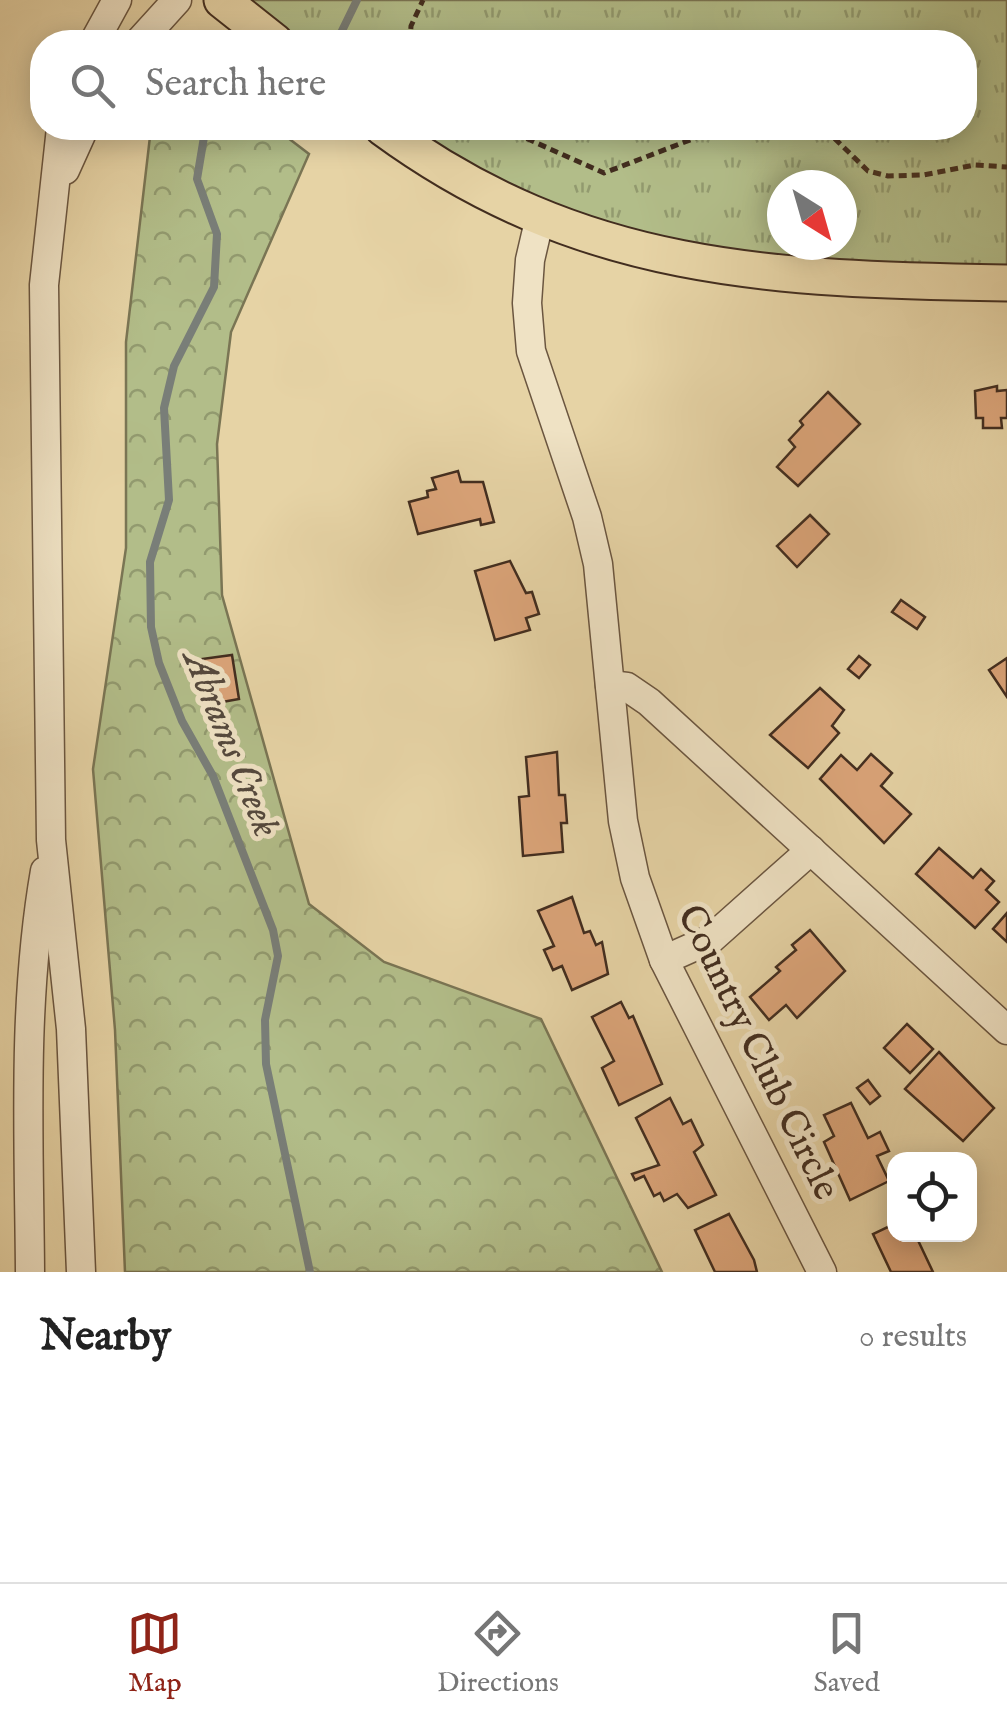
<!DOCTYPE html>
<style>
:root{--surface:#fff;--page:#f2f2f2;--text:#222;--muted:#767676;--line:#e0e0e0;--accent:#8f2418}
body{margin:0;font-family:"IM FELL English",serif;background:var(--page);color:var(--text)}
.controls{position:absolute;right:30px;bottom:30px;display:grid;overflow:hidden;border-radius:20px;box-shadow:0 5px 25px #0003}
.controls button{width:90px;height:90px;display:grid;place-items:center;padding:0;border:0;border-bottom:2px solid var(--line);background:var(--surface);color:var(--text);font:50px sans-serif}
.compass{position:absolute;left:767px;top:170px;width:90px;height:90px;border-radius:50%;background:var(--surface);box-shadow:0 5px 25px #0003;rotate:143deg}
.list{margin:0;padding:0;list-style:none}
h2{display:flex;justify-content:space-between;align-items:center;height:130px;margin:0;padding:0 40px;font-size:42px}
h2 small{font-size:32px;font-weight:400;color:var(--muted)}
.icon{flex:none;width:55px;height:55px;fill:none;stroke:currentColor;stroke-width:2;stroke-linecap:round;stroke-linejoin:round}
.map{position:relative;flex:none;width:1007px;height:1272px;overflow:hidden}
.search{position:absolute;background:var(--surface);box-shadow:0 5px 25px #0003;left:30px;right:30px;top:30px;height:110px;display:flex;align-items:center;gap:25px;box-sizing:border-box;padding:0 35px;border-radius:40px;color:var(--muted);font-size:38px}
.sheet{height:310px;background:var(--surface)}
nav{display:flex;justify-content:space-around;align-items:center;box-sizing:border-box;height:140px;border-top:2px solid var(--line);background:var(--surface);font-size:28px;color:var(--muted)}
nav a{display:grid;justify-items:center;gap:5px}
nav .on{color:var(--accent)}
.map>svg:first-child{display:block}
</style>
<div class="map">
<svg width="1007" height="1272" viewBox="0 0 1007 1272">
<defs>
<pattern id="grass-tufts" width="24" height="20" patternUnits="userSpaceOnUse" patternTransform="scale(2.5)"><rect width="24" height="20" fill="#b2bd89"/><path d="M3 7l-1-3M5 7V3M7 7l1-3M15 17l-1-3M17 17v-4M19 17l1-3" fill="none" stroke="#929a6f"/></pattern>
<pattern id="forest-crowns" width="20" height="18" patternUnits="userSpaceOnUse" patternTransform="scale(2.5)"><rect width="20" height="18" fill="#b2bd89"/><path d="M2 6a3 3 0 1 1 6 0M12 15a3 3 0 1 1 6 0" fill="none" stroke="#929a6f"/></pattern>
</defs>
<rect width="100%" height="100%" fill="#e6d3a5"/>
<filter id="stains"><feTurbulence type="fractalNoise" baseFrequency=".002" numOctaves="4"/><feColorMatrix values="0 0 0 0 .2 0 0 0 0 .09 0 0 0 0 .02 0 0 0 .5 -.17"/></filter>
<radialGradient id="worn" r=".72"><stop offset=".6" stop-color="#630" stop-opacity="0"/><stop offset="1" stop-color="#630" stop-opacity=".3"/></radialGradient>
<path fill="url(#grass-tufts)" stroke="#7a7554" stroke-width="2.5" fill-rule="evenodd" d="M222,0H1007V282L618,247L387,128H964V42H275ZM782,185H842V245H782Z"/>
<polygon fill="url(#forest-crowns)" stroke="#7a7554" stroke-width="2.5" points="151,128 275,128 309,154 231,332 217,444 222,595 309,904 384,962 541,1019 662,1272 125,1272 115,1030 93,769 126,548 126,342"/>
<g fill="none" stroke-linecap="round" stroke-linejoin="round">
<g stroke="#797e78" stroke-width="8">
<polyline points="338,39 357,0"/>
<polyline points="211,128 204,137 197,179 217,234 214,287 174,366 164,408 169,500 150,562 151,627 159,663 182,721 213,776 273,930 278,956 265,1020 266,1064 310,1272"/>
</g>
</g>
<g fill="#dca57a" stroke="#422d1f" stroke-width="2.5">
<polygon points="997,386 997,391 1007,390 1007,418 1001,418 1002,428 983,428 983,418 976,418 975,391"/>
<polygon points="828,392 860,424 798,486 777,467 795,447 789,440 803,425 800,421"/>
<polygon points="458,471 461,482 483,482 494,522 481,525 480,519 418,534 409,502 428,497 427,491 436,489 432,478"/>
<polygon points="810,515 829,534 797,567 777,546"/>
<polygon points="510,561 526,593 532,592 539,614 526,618 530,630 495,640 475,571"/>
<polygon points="901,600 925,617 917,629 892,612"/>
<polygon points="232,655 239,699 211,704 202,659"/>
<polygon points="859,656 870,665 859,678 848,669"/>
<polygon points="1007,658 1007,697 989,670"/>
<polygon points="820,688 844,710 832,726 839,733 808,768 770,735"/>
<polygon points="557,752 559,795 565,795 567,823 561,823 563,852 523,856 519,797 529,796 526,757"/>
<polygon points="871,754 892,773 881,786 911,814 884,843 820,779 841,755 857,770"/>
<polygon points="939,848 973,878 981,869 994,881 986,890 999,902 975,928 916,874"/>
<polygon points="572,897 584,933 590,931 596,945 602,942 608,974 572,990 562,966 553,970 544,950 554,946 538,911"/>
<polygon points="1007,913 1007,942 993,929"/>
<polygon points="810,930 845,971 797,1018 786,1005 769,1020 750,997 780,971 776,967 796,950 792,945"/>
<polygon points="621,1002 629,1018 633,1016 662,1084 619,1105 602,1068 614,1061 592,1017"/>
<polygon points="907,1024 933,1049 910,1073 884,1048"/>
<polygon points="939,1052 994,1108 963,1141 905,1089"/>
<polygon points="868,1080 880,1096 870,1104 857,1088"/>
<polygon points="670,1098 683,1124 691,1120 703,1145 694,1152 716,1195 688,1208 677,1194 664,1201 660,1193 654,1196 644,1176 635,1180 632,1174 659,1165 636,1118"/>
<polygon points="851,1103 868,1138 880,1132 889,1151 877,1156 889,1181 850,1200 824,1142 834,1136 824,1115"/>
<polygon points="729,1214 754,1260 757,1272 715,1272 695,1230"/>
<polygon points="894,1224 894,1234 915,1234 933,1272 891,1272 873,1234"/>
</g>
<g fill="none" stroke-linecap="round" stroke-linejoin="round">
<defs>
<g id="minor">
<polyline points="94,42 117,0"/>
<polyline points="139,42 177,0"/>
<polyline points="61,128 44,285 51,840 71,1029 81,1272"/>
<polyline points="65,170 84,128"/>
<polyline points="540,217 530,260 527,303 531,351 587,517 598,564 623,821 635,878 664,960 822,1272"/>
<polyline points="610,685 627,687 649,702 1007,1030"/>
<polyline points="664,960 711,939 811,850"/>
<path d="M30,1272C29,1138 22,1004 45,871"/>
</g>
<g id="major">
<polyline points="222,0 275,42"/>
<path d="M383,128C581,273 772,279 1007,283"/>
</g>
</defs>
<use href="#minor" stroke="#6b5640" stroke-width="31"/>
<use href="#major" stroke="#422d1f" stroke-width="39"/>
<g stroke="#422d1f" stroke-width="5" stroke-dasharray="8 5" stroke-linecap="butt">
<polyline points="410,42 411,26 423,0"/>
<polyline points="503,128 604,173 703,135 800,130 828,132 868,171 888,176 923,175 975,165 1007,167"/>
</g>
<use href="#minor" stroke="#efe2c4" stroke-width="28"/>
<use href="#major" stroke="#e6d3a5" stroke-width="35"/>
</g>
<g text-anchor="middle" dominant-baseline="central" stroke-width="10" stroke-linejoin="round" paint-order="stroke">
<g font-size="38" fill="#422d1f" stroke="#efe2c4">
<text transform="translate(757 1053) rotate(64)">Country Club Circle</text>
</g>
<g font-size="40" font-style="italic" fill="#54483d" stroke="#efe2c4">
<text transform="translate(230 744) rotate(68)">Abrams Creek</text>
</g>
</g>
<rect width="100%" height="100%" filter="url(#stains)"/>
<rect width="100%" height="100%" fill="url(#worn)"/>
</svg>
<div class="controls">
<button><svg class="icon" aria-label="locate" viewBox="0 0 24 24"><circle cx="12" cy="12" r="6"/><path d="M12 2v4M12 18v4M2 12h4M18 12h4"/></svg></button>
</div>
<svg class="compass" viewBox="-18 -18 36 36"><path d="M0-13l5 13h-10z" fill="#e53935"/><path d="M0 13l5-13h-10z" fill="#767676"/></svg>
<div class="search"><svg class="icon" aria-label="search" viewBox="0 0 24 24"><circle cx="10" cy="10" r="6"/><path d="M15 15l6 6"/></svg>Search here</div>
</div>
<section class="sheet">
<h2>Nearby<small>0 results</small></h2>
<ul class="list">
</ul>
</section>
<nav>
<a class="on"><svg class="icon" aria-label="map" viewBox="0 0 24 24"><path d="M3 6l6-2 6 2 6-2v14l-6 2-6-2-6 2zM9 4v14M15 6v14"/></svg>Map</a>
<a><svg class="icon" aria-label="directions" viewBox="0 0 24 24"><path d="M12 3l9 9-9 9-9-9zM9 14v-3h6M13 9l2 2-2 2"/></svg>Directions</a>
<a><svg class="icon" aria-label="saved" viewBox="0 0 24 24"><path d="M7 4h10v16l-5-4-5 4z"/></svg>Saved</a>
</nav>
